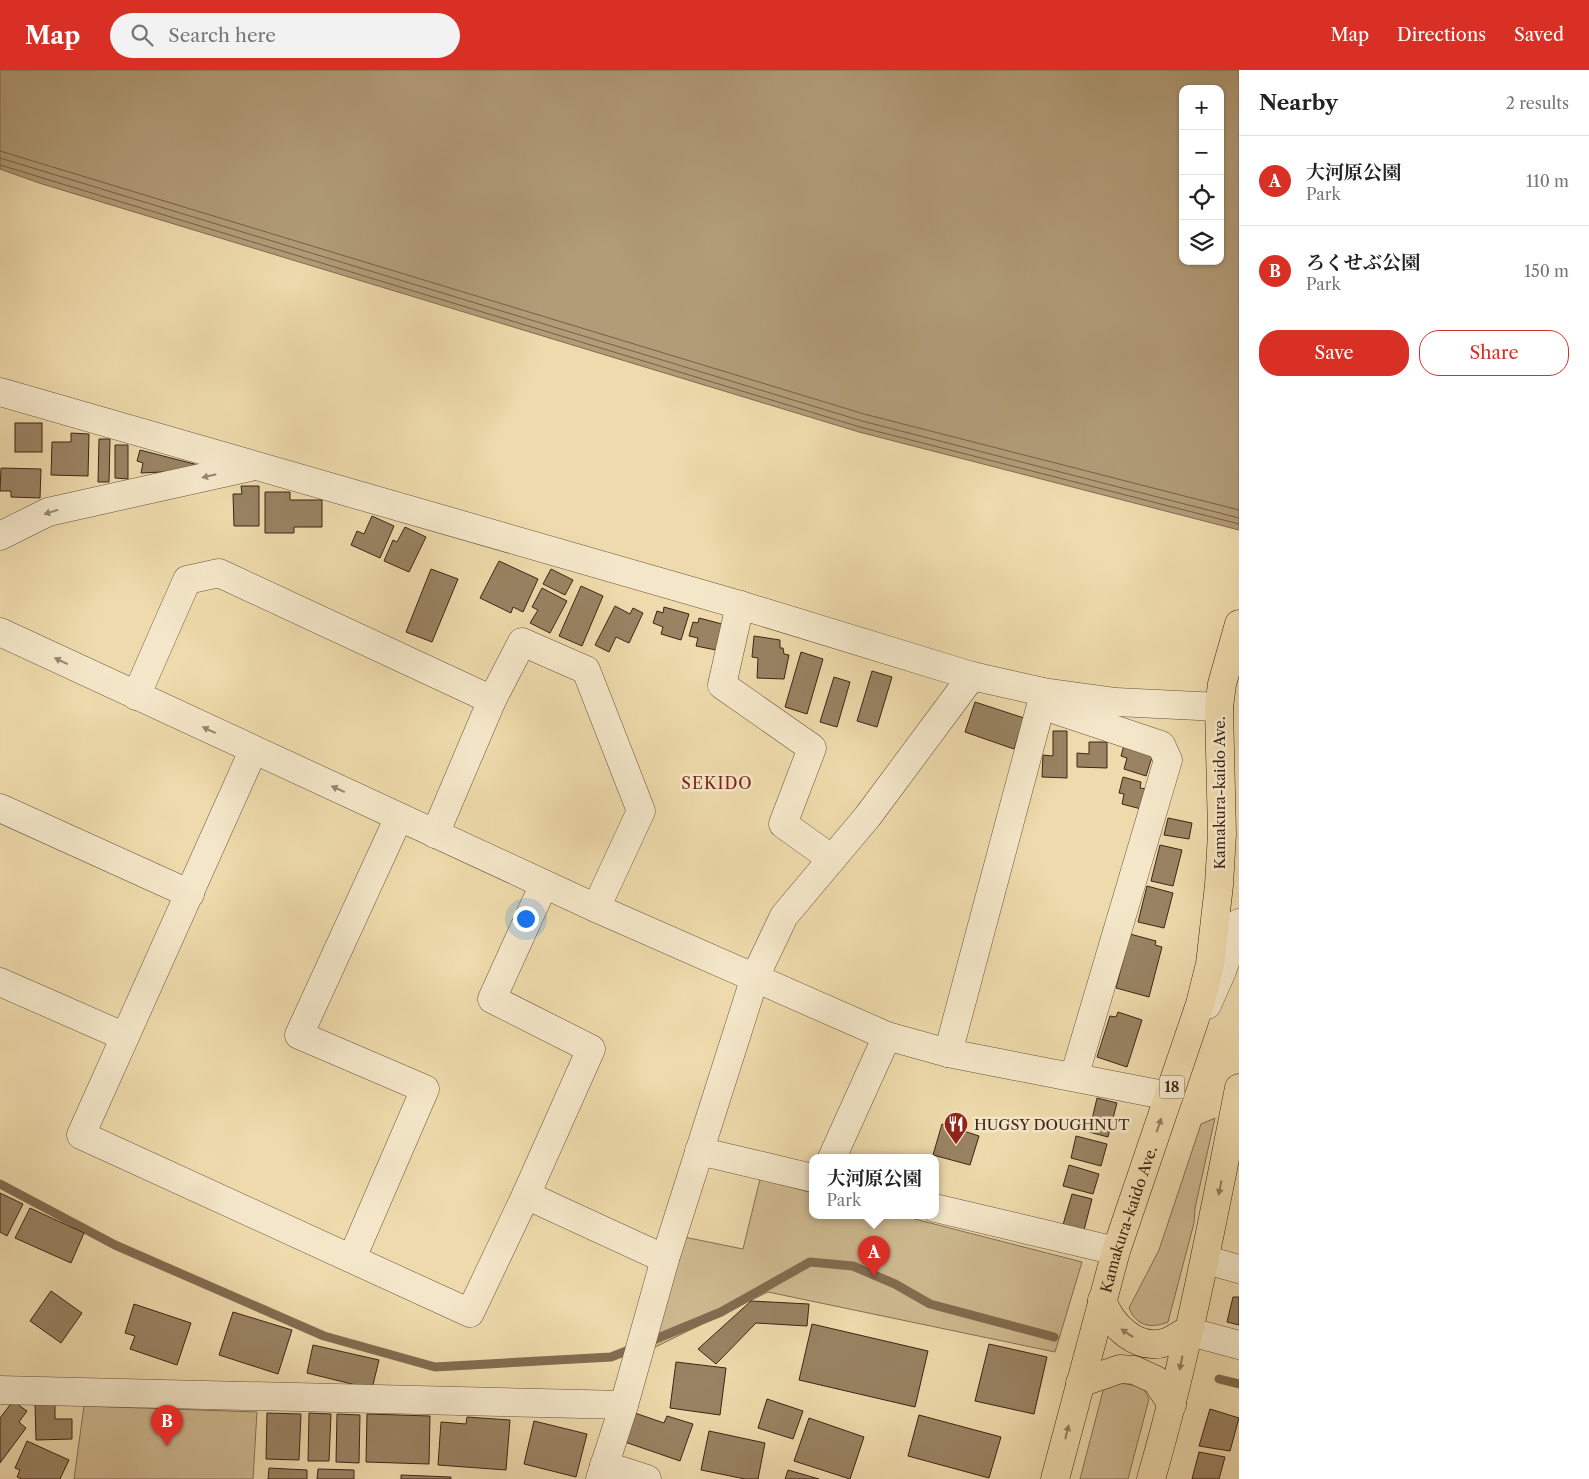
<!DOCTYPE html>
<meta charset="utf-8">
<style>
:root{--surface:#fff;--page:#f2f2f2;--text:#222;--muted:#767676;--line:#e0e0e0;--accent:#d93025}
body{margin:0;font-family:"Libre Caslon Text","Noto Serif JP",serif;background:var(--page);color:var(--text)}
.controls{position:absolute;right:15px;top:15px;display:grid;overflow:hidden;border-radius:10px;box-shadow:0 1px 4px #0004}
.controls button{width:45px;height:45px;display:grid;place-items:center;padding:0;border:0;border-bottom:1px solid var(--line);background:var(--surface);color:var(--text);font:25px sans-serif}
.you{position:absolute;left:525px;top:848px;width:18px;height:18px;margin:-12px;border:4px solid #fff;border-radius:50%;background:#1a73e8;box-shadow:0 0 0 8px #1a73e833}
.badge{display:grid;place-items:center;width:32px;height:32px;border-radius:50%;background:var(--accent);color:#fff;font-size:16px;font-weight:700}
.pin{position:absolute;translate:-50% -41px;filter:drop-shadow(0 1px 2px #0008)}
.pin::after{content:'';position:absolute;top:26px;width:18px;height:15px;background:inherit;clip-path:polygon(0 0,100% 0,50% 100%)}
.popup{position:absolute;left:809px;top:1084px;width:130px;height:65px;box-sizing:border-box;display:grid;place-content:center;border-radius:10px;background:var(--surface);filter:drop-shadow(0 1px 4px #0005);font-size:16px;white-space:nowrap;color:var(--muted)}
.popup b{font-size:19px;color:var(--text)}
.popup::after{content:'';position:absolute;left:50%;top:100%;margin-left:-10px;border:10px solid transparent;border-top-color:var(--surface)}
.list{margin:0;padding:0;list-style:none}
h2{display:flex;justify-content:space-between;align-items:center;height:65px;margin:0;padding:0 20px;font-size:21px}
h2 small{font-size:16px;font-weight:400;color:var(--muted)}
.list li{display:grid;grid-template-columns:32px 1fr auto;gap:15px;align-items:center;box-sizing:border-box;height:90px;padding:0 20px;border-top:1px solid var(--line)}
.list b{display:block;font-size:19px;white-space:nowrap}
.list p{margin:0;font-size:16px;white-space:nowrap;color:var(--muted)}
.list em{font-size:16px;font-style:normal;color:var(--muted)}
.actions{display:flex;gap:10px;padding:15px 20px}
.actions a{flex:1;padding:11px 0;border:1px solid var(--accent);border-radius:20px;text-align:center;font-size:18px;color:var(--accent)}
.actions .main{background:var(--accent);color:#fff}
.icon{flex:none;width:28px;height:28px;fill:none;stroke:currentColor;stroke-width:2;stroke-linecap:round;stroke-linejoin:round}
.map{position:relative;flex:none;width:1239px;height:1409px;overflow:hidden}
header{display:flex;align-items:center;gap:30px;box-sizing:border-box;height:70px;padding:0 25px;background:var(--accent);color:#fff}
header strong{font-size:24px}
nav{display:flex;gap:28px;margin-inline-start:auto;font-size:18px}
.search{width:350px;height:45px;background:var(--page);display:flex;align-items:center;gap:12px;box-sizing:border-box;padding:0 18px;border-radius:28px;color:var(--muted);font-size:19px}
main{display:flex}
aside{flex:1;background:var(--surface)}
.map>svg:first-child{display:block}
</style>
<header>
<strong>Map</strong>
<div class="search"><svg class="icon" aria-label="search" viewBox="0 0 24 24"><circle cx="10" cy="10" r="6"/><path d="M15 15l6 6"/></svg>Search here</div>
<nav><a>Map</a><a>Directions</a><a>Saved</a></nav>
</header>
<main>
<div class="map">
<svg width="1239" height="1409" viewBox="0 0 1239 1409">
<rect width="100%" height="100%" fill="#eedaac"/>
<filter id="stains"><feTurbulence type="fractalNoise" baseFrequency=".004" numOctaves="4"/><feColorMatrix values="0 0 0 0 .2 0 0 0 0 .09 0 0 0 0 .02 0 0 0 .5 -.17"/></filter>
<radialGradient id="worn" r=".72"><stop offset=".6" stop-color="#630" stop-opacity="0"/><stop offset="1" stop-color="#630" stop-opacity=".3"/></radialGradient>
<g fill="#d0bb92" stroke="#867053">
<path d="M1215,1048L1195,1138L1194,1153L1168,1252C1151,1259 1136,1256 1129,1238L1159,1180L1201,1054Z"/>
<polygon points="760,1109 813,1123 813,1146 903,1146 1082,1192 1055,1282 768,1222 645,1282 684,1167 743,1179"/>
<polygon points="1115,1312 1143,1317 1149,1329 1128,1409 1080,1409 1104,1317"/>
<polygon points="84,1336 257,1342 253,1409 74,1409"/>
</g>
<path fill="#b19c78" stroke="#826c50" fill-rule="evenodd" d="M0,0H1239V460L859,362L39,113L0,99ZM1183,19H1220V191H1183Z"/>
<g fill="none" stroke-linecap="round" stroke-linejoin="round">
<g stroke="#766046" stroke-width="1">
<polyline points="0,81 864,344 1239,440"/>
<polyline points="0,88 862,351 1239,448"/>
<polyline points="0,95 860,357 1239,454"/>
</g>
<g stroke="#826c50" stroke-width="9">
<polyline points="0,1114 115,1175 324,1266 435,1297 611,1287 634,1278"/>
<polyline points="646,1273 721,1242 810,1192 853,1196 895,1214 930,1234 1054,1267"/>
<polyline points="1219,1309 1239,1314"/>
</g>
</g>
<g fill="#998363" stroke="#3c2414">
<rect x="15" y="353" width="27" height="29"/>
<polygon points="71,363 89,364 88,406 51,405 52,372 71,372"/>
<polygon points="99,369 110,369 109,412 98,412"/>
<polygon points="115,375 128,375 128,409 115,408"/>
<polygon points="140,380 202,396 203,400 141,403 143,393 137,391"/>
<polygon points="1,398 41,399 40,428 11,427 11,421 0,421"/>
<polygon points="241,416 259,416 259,456 234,456 233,424 242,424"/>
<polygon points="265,422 290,422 290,430 322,430 322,457 294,457 294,463 265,463"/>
<polygon points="372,446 394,456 380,488 351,475 357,461 364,464"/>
<polygon points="405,457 426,467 409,502 384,491 393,470 397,472"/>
<polygon points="499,491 538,509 523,542 513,537 511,543 480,528"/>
<polygon points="431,499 458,509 432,572 406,562"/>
<polygon points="551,499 573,510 565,525 543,514"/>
<polygon points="581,516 603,526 582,576 559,566"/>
<polygon points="542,518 567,531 550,563 530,553 538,540 532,537"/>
<polygon points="615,536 630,544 633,538 643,543 629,573 616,567 609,582 595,575"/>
<polygon points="664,537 689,544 681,570 661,564 663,557 653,553 657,541 663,543"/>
<polygon points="699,548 722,554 716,580 696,576 698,568 689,566 693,552 698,553"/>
<polygon points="754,566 780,570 780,578 783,578 784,584 789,585 784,609 757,608 758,588 752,587"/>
<polygon points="801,582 823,589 807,644 785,637"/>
<polygon points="872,601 892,607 877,657 857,651"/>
<polygon points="834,607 850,612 837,657 820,652"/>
<polygon points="975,632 1024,648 1014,679 965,662"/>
<polygon points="1053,661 1067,661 1067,708 1042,707 1043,685 1053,686"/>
<polygon points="1089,672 1107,672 1107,698 1077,697 1077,683 1089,684"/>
<polygon points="1124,675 1153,684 1146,706 1124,699 1127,688 1121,686"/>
<polygon points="1123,707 1141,712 1140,718 1147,719 1141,739 1122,734 1124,724 1119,723"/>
<polygon points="1168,748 1192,753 1189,769 1164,765"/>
<polygon points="1160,775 1182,780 1173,816 1151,811"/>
<polygon points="1147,816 1173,823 1164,858 1138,852"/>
<polygon points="1130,864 1156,871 1155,875 1162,877 1149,927 1116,918"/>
<polygon points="1118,942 1142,950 1127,997 1097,987 1110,946 1116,947"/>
<polygon points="1097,1028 1117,1033 1108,1067 1089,1062"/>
<polygon points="942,1054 979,1066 970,1095 933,1085"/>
<polygon points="1076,1066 1107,1074 1101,1096 1071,1088"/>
<polygon points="1069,1095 1099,1104 1093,1124 1063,1116"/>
<polygon points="0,1123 23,1134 7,1166 0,1162"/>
<polygon points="1072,1124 1092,1129 1083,1164 1062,1158"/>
<polygon points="30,1138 84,1163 71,1193 15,1168"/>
<polygon points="51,1221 82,1243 61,1273 30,1251"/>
<polygon points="1233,1227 1239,1227 1239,1255 1227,1252"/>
<polygon points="751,1231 809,1234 807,1256 756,1253 716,1294 698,1279"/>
<polygon points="134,1234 191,1253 177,1295 130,1279 135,1266 125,1263"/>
<polygon points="233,1242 292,1260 278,1304 219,1285"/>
<polygon points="812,1254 928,1281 915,1337 799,1310"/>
<polygon points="989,1274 1047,1287 1034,1344 975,1331"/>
<polygon points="313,1275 379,1290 372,1319 307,1303"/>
<polygon points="676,1292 726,1298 720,1345 670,1338"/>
<polygon points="767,1329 803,1341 793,1369 758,1358"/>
<polygon points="13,1331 27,1341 19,1352 26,1358 0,1393 0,1348"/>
<polygon points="55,1332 55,1349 72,1349 72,1369 36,1370 35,1333"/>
<polygon points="1210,1339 1239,1348 1230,1381 1199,1376"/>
<polygon points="632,1342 664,1353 667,1346 693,1354 680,1391 622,1371"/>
<polygon points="267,1343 301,1344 299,1390 266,1389"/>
<polygon points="309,1343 331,1344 329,1391 308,1391"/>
<polygon points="337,1344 360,1345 359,1393 336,1392"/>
<polygon points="367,1344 430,1346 429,1394 366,1392"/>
<polygon points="919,1345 1001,1367 989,1408 908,1386"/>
<polygon points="467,1347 510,1350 506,1400 438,1395 441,1352 466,1354"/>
<polygon points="809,1348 864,1367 850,1409 794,1391"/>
<polygon points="534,1351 587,1364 576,1407 524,1394"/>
<polygon points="709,1361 765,1373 758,1409 745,1409 701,1400"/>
<polygon points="27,1371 69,1390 60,1409 22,1409 17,1407 20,1400 15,1398"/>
<polygon points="1199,1382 1225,1387 1219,1409 1192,1409"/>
<polygon points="269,1398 307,1400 307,1409 268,1409"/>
<polygon points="318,1399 354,1400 354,1409 317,1409"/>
<polygon points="788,1400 819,1409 785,1409"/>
<polygon points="401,1405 451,1407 451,1409 401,1409"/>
</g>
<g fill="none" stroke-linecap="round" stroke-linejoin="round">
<defs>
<g id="minor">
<polyline points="0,322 740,535 972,606"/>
<polyline points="0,466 48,442 250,397"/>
<polyline points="740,535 722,615 812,678 783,754 832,789"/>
<polyline points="0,562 596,838 887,966 948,983 1169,1026"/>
<polyline points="136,626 187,510 219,503 492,630 435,764"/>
<polyline points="492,630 522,572 586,600 641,741 596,838"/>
<polyline points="1041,635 1161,675 1168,690 1074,1007"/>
<polyline points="253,681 81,1065 470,1243 526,1125 591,979 492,929 544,814"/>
<polyline points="0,738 190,824"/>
<polyline points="0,912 123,966"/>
<polyline points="1207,935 1222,901 1239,853"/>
<polyline points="948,983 1041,635 1043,622"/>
<polyline points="699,1081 813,1108"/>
<polyline points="832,1088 887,966"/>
<polyline points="526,1125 665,1189"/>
<polyline points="935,1138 1116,1181"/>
<polyline points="352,1188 425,1019 299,965 399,747"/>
<polyline points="1206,1190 1239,1199"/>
<polyline points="1187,1261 1239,1275"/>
<polyline points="0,1320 624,1335"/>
<polyline points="604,1395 647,1409"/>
<polyline points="600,1409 624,1335 665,1189 755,907 784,846 868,746 972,606 1043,622 1116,632 1219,637"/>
</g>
<g id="major">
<path d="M1102,1230C1111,1255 1137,1282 1167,1272C1174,1269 1181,1264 1187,1261"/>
<polyline points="1080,1313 1120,1299 1134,1300 1156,1310 1172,1335"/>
<path id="s1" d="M1055,1409L1116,1181L1200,934L1210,894L1219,815L1222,764L1219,637L1222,614L1239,554"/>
<path d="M1151,1409C1188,1281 1213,1149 1239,1018"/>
</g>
</defs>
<use href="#minor" stroke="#68523a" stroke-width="29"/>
<use href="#major" stroke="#3c2414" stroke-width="29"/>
<use href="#minor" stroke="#f4e7c9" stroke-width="28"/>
<use href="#major" stroke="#eedaac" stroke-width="28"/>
</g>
<defs><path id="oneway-solid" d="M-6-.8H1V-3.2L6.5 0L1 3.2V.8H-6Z" transform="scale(1.25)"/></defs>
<g fill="#98866e">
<use href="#oneway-solid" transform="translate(209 406) rotate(167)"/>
<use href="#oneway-solid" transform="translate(51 442) rotate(163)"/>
<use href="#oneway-solid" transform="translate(61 591) rotate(-155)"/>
<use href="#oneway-solid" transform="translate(209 660) rotate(-155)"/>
<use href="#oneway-solid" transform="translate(338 719) rotate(-156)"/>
</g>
<g fill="#957f60">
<use href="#oneway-solid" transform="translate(1159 1055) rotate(-71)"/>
<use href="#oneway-solid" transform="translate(1220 1118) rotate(101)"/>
<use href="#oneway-solid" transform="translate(1127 1263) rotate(-146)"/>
<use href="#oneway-solid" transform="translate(1181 1293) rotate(102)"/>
<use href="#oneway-solid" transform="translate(1067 1362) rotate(-76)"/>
</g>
<defs>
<symbol id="restaurant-pin" viewBox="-11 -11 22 30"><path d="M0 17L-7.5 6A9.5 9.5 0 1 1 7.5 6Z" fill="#8f2418" stroke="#f4e7c9"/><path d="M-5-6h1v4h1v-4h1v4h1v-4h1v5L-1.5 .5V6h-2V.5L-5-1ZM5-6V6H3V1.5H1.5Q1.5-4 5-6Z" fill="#fff"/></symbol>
</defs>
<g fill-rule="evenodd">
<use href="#restaurant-pin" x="942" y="1040" width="28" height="38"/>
</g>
<g text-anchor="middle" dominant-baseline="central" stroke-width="5" stroke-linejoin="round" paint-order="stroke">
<rect fill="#f4e7c9" stroke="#735e4a" stroke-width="1" x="1159.5" y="1005.5" width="25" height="23" rx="4"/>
<g font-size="14" font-weight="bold" fill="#3c2414">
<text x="1172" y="1017">18</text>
</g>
<g font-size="15" fill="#3c2414" stroke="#f4e7c9">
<text transform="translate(1219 723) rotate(-90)">Kamakura-kaido Ave.</text>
<text stroke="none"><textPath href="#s1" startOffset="270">Kamakura-kaido Ave.</textPath></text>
</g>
<g font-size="15" fill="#3c2414" stroke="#f4e7c9" text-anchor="start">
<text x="974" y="1054">HUGSY DOUGHNUT</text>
</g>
<g font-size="16" letter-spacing="1" fill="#7a1f14" stroke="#f4e7c9">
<text x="717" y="713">SEKIDO</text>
</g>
</g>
<rect width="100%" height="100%" filter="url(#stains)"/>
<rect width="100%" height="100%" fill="url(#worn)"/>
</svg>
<div class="controls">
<button>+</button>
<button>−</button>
<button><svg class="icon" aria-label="locate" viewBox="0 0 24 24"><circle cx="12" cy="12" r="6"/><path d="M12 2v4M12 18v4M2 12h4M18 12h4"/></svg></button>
<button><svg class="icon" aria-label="layers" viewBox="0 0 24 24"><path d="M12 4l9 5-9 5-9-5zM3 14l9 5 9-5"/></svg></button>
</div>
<div class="you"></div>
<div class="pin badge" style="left:874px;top:1207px">A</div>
<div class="popup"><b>大河原公園</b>Park</div>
<div class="pin badge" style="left:167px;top:1376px">B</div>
</div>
<aside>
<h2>Nearby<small>2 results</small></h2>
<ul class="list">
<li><span class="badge">A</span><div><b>大河原公園</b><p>Park</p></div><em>110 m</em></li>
<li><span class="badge">B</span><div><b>ろくせぶ公園</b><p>Park</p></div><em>150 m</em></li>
</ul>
<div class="actions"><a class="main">Save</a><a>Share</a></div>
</aside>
</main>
